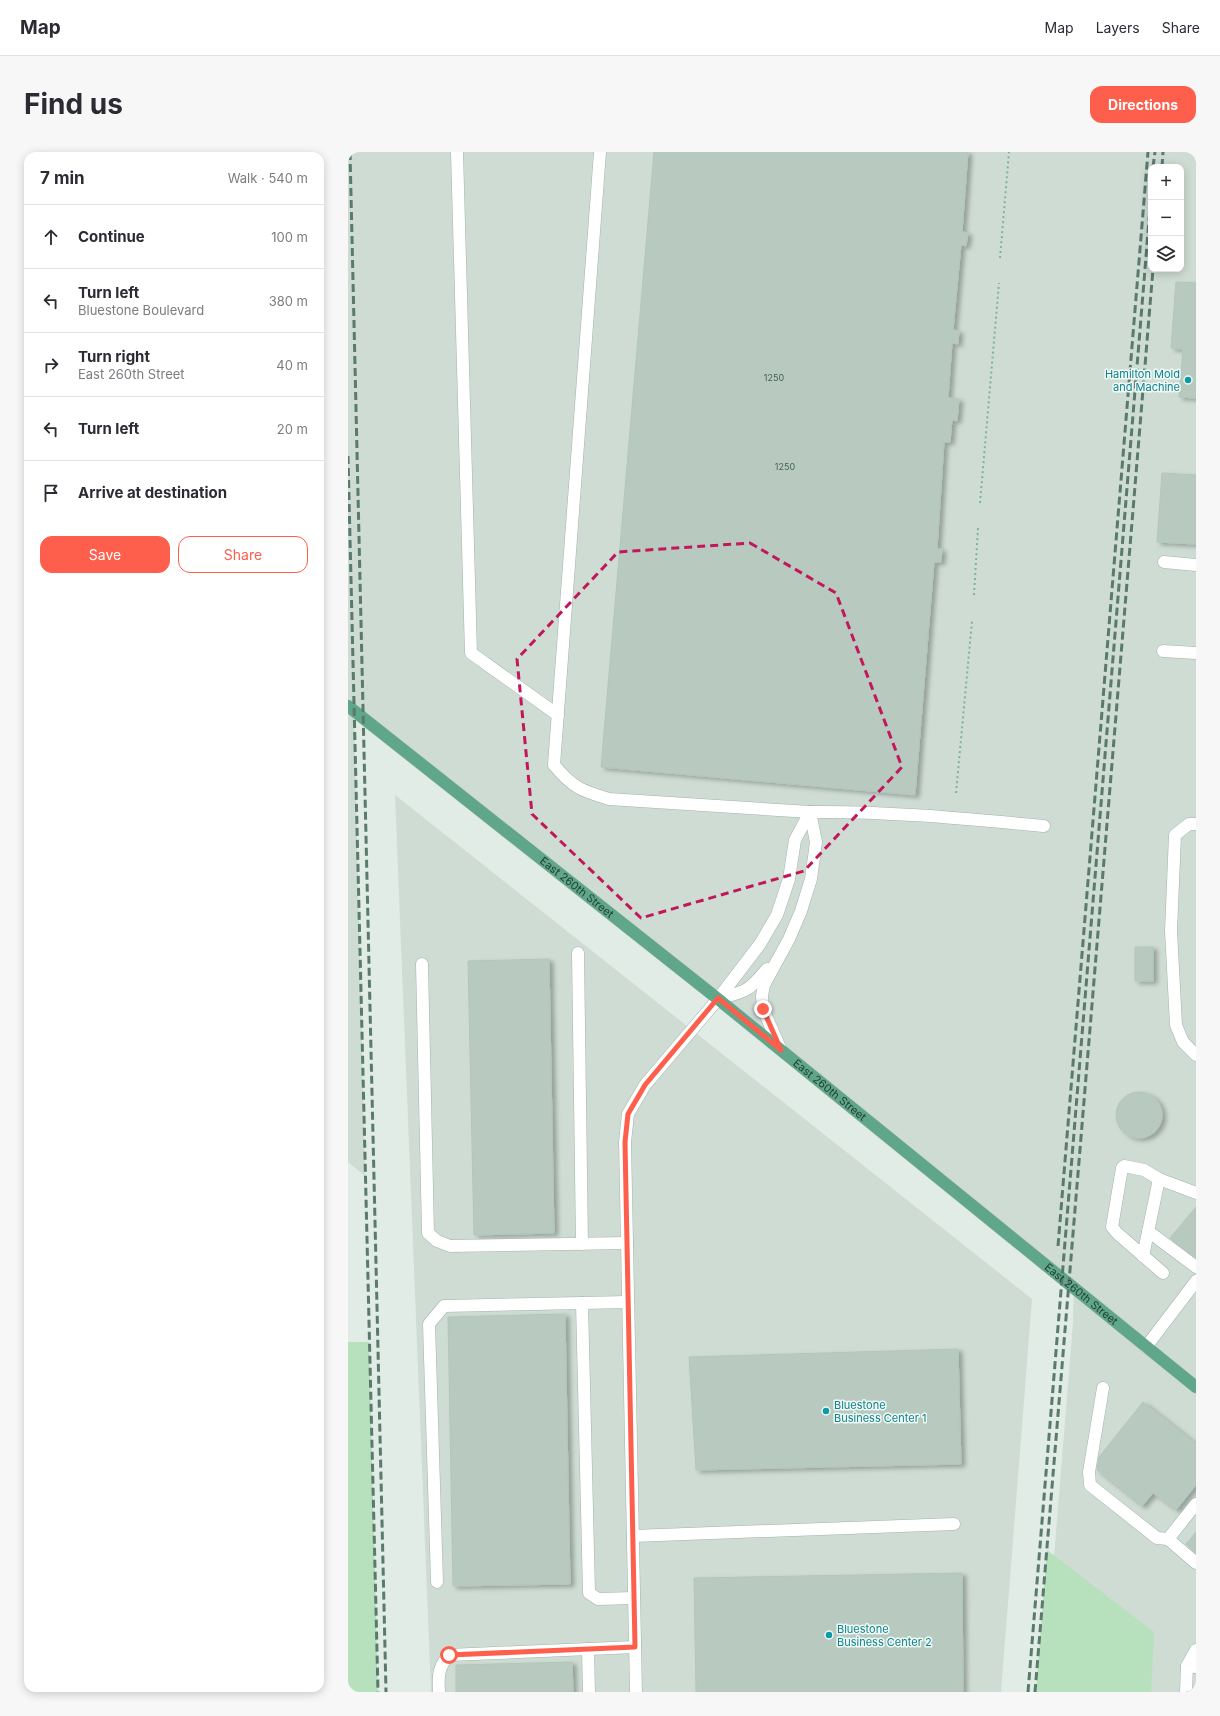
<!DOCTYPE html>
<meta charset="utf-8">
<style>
:root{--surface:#fff;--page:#f7f7f7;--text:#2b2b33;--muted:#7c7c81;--line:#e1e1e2;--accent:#fe5e4c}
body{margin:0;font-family:Inter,sans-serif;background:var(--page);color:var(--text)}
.controls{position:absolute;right:12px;top:12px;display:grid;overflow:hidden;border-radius:8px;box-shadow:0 2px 10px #0003}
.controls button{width:36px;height:36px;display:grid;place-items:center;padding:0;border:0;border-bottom:1px solid var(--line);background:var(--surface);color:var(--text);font:20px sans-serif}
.stop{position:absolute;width:12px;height:12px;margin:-9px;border:3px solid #fe5e4c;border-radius:50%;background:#fff}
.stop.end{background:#fe5e4c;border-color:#fff;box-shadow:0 1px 4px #0008}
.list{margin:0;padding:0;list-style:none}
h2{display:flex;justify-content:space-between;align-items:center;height:52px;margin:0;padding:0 16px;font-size:17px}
h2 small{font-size:13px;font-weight:400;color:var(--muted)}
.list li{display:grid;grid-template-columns:26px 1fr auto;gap:12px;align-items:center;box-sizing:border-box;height:64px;padding:0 16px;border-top:1px solid var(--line)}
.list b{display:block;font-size:15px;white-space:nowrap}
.list p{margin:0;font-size:13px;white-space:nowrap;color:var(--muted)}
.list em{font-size:13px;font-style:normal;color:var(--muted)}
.actions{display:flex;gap:8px;padding:12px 16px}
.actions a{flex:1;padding:9px 0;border:1px solid var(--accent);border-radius:12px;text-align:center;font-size:14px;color:var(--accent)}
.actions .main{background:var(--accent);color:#fff}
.icon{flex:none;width:22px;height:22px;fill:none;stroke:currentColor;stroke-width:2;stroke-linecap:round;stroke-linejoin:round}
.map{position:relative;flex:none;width:848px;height:1540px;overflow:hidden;border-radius:12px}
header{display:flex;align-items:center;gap:24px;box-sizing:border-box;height:56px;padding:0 20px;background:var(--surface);border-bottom:1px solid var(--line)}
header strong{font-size:19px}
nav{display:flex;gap:22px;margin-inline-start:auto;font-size:14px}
.intro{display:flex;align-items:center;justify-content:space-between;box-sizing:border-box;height:96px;padding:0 24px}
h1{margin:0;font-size:28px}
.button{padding:10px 18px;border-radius:12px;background:var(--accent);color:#fff;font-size:14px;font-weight:700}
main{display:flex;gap:24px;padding:0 24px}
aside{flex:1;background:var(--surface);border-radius:12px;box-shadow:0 2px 10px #0003}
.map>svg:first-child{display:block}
</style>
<header>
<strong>Map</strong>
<nav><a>Map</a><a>Layers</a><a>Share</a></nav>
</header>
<div class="intro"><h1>Find us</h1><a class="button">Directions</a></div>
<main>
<aside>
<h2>7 min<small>Walk · 540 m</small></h2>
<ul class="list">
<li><svg class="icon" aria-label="ahead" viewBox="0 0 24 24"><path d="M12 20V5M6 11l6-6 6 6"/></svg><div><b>Continue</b></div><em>100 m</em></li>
<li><svg class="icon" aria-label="left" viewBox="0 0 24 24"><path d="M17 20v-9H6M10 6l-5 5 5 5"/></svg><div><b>Turn left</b><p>Bluestone Boulevard</p></div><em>380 m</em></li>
<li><svg class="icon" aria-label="right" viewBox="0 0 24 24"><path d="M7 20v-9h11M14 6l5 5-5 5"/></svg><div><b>Turn right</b><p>East 260th Street</p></div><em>40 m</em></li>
<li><svg class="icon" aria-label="left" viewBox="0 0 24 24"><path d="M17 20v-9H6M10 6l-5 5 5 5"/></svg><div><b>Turn left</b></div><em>20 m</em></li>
<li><svg class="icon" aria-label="arrive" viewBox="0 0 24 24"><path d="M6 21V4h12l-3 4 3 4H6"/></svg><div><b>Arrive at destination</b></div></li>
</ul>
<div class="actions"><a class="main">Save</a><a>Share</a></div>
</aside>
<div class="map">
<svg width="848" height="1540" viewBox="0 0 848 1540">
<defs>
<filter id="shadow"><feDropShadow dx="4" dy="2.5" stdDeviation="2" flood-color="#0004"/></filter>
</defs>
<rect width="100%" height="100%" fill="#e0ece5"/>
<g fill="#cedcd4" fill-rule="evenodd">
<path d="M0,0H848V1540H695L725,1171L726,1136L6,558L17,1024L0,1010ZM803,15H833V117H803Z"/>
<polygon points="47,643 684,1147 653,1540 83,1540"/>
</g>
<g fill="#b7e0bc">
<polygon points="0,1190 21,1190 30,1540 0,1540"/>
<polygon points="699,1398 806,1480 803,1540 688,1540"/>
</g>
<g fill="#b8cac0" stroke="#b2c7bb" filter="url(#shadow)">
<polygon points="306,0 620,0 614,80 620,81 618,94 613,93 605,178 611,179 610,192 604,191 600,246 611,247 609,269 604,268 602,290 596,290 589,397 594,397 593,410 586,410 567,643 253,615"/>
<polygon points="828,130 848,131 848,246 831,245 835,197 823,196"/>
<polygon points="814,321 848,323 848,392 809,390"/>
<rect x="787" y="795" width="18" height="34"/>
<polygon points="201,807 206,1081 126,1083 120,809"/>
<circle cx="791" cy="963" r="23"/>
<polygon points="848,1055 848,1106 822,1086"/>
<polygon points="217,1162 222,1432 105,1434 100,1165"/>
<polygon points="610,1197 613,1312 348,1318 341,1205"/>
<polygon points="795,1250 848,1292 848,1333 828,1358 805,1341 794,1354 749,1318 751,1305"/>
<polygon points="848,1380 848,1401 838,1392"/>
<polygon points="614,1421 615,1540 348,1540 346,1426"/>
<polygon points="224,1510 225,1540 108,1540 108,1513"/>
</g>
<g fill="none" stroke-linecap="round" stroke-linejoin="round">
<defs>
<g id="minor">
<polyline points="109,0 123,501 210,563"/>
<path d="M252,0L206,613C225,636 234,639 261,647L462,660C540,659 619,667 696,674"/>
<polyline points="816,410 848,413"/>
<polyline points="815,499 848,501"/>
<polyline points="848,672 841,672 827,683 823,779 828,873 835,890 848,903"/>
<polyline points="230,801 234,1092"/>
<polyline points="74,812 80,1081 89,1089 102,1094 279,1091"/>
<path d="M370,847C398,839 400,840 419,817"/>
<polyline points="433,898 415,857 414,844 416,833 441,787 453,759 463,727 468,690 462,660"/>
<polyline points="800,1079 848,1115"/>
<polyline points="795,1104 811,1027"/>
<polyline points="815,1121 769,1081 764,1075 774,1016 776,1014 796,1018 811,1027 848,1041"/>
<polyline points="280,1150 234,1151 241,1441 250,1447 286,1446"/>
<polyline points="798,1195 848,1129"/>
<polyline points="755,1236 741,1320 742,1333 809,1386 820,1387 848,1352"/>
<polyline points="285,1384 606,1372"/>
<polyline points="820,1387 848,1411"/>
<polyline points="89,1430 81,1172 96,1154 234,1151"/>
<polyline points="240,1497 241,1540"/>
<polyline points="839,1514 848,1498"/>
<path d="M91,1540C90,1525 90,1515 101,1503L287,1495"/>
<polyline points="288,1540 277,990 280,962 297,933 370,847 412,792 429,763 441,727 447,688 462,660"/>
<polyline points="838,1540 839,1514 848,1515"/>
</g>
<g id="major">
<path id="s1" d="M0,554L370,847L848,1235"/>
</g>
</defs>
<use href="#minor" stroke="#a2b4ab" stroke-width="13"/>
<use href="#major" stroke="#c0c9c5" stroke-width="13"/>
<g stroke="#7eb39a" stroke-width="2" stroke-dasharray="2 3" stroke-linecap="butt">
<polyline points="652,106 661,0"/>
<polyline points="632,351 651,131"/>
<polyline points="626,443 630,376"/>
<polyline points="608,641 624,469"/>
</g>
<use href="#minor" stroke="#fff" stroke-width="12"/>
<use href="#major" stroke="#60a68a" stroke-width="12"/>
<g stroke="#597a6d" stroke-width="3" stroke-dasharray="8 4" stroke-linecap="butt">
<polyline points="2,0 38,1540"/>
<polyline points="805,15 807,0"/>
<polyline points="814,15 815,0"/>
<polyline points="0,304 30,1540"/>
<polyline points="710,1094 800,0"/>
<polyline points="680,1540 803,44"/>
<polyline points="687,1540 805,117"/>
</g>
</g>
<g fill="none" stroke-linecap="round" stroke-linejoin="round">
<polyline stroke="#fe5e4c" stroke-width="5" points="101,1503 287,1495 277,990 280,962 297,933 370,846 433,898 415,857"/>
</g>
<path fill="none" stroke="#c2185b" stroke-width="3" stroke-dasharray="8 5" stroke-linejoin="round" d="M402,391L488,441L554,615L456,719L293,766L184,662L169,507L270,400Z"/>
<g fill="#0f9aa8" stroke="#f1f9f4" stroke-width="1.5">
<circle cx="840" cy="228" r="4"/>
<circle cx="478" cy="1259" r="4"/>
<circle cx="481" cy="1483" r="4"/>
</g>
<g text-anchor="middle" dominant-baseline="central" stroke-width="3" stroke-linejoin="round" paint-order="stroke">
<g font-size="9" fill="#456155">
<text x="426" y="225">1250</text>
<text x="437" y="314">1250</text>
</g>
<g font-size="11" fill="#0d838f" stroke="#f1f9f4" text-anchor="start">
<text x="832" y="222" text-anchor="end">Hamilton Mold<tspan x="832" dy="13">and Machine</tspan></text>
<text x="486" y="1253">Bluestone<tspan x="486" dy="13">Business Center 1</tspan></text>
<text x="489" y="1477">Bluestone<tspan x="489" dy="13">Business Center 2</tspan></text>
</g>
<g font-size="11" fill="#1f3e31" stroke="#f1f9f4">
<text stroke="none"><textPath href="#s1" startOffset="292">East 260th Street</textPath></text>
<text stroke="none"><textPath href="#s1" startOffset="616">East 260th Street</textPath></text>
<text stroke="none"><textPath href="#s1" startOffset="940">East 260th Street</textPath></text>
</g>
</g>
</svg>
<div class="controls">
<button>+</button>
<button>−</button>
<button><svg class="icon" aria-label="layers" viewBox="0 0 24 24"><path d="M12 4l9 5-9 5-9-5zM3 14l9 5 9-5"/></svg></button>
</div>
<div class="stop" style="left:101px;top:1503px"></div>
<div class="stop end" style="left:415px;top:857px"></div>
</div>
</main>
